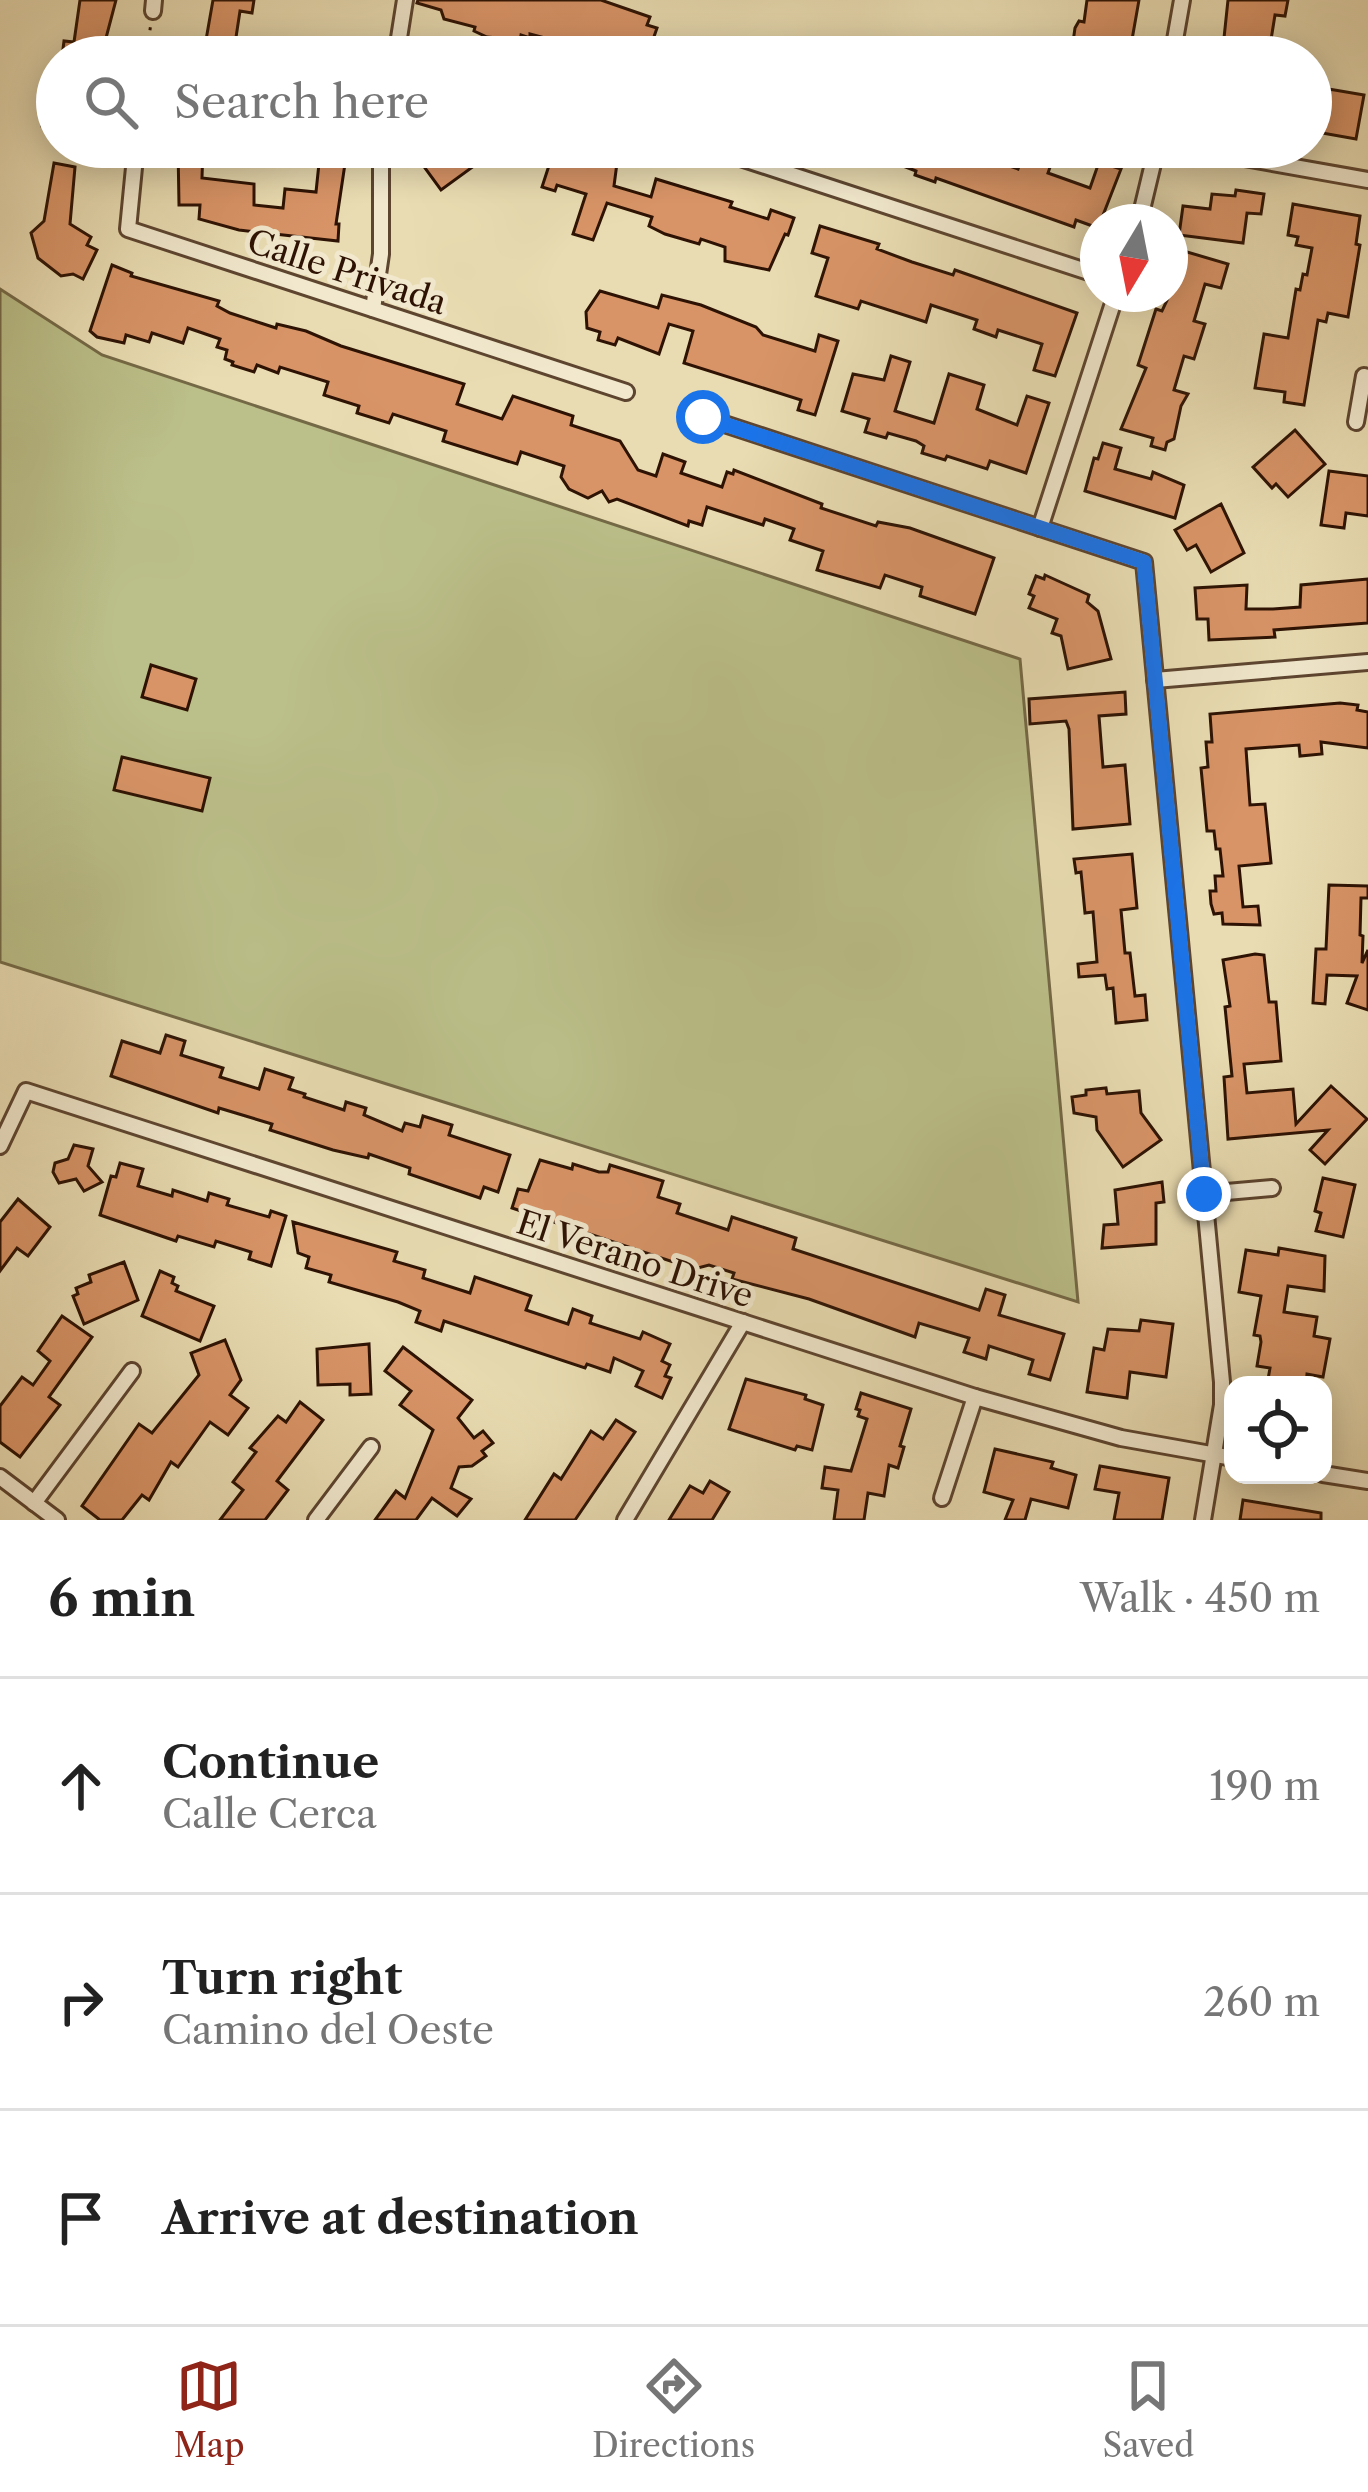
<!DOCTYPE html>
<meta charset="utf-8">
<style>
:root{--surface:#fff;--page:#f6f6f6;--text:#222;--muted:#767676;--line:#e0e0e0;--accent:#8f2418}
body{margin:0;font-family:"Libre Caslon Text",serif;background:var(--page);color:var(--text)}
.controls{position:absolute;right:36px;bottom:36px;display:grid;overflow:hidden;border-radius:24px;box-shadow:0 6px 30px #0003}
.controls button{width:108px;height:108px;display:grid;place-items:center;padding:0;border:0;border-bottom:3px solid var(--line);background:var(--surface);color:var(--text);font:60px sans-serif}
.compass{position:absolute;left:1080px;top:204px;width:108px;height:108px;border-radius:50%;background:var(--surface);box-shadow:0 6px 30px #0003;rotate:190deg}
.stop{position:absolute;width:36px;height:36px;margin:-27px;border:9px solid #1a73e8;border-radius:50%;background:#fff}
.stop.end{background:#1a73e8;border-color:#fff;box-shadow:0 3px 12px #0008}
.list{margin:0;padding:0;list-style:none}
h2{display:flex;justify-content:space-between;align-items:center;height:156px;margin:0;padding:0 48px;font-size:51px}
h2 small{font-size:39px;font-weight:400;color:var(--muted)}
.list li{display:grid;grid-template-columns:78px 1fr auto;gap:36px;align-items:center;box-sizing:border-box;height:216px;padding:0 48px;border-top:3px solid var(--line)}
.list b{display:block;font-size:45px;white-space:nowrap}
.list p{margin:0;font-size:39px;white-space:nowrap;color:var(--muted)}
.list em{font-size:39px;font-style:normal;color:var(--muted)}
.icon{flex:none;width:66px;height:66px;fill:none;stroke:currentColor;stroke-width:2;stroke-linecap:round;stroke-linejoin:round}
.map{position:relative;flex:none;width:1368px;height:1520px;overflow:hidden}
.search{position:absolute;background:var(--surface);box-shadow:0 6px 30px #0003;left:36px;right:36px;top:36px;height:132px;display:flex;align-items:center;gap:30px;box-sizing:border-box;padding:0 42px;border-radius:66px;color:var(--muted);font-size:45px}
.sheet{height:804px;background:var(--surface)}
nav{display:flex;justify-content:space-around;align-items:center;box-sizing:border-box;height:168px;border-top:3px solid var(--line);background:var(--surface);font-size:33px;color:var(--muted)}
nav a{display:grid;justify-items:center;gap:6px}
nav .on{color:var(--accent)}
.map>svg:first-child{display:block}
</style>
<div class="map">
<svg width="1368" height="1520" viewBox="0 0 1368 1520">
<rect width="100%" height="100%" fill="#e9dcb2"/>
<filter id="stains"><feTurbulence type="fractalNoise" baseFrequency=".00167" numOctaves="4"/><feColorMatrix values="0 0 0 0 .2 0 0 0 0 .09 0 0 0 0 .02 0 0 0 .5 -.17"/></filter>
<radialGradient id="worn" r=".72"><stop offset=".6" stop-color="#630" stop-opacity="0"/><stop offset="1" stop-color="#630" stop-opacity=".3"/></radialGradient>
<polygon fill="#bbbf89" stroke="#746946" stroke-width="3" points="0,289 102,355 1020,659 1078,1302 0,962"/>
<g fill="#d89467" stroke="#2e1304" stroke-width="3">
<polygon points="80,0 116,0 101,57 62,57 64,41 74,42"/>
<polygon points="213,0 254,0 252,13 240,11 233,57 203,57"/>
<polygon points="418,0 601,0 650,17 647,25 657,28 647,57 560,57 564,43 530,34 530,38 521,35 520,40 487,37 474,31 475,27 444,19 441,10 417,3"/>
<polygon points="1087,0 1139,0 1130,51 1073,42 1075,28 1079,21 1084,22"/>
<polygon points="1228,0 1288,0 1285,16 1275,15 1270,46 1224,38"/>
<polygon points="679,39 726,55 726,57 673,57"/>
<polygon points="50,78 57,78 57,129 42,126"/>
<polygon points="1311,86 1364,95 1356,139 1311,131"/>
<polygon points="178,147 203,147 202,178 254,184 254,205 283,208 285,189 316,192 320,154 346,157 336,224 339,224 338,241 239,230 199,219 200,205 179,205"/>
<polygon points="428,147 527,147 503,165 493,152 441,190 422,164 434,156"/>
<polygon points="555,147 571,147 617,163 614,186 651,197 656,179 732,202 730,207 768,219 771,210 794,218 788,235 785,234 769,270 725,261 725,247 701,239 699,244 665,234 649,226 652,217 607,203 593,240 573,234 586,194 557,185 555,191 542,187"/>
<polygon points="854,147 987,147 983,157 1018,169 1026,147 1057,147 1048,173 1090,188 1099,162 1121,169 1098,228 1076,220 1074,227 936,178 935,182 915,175 916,171"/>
<polygon points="54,163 75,167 70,224 91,237 87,245 97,250 83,279 73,274 61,276 38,258 31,233 44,221"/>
<polygon points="1236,190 1264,194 1261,214 1247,213 1243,243 1179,235 1183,206 1210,209 1212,194 1235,196"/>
<polygon points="1293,204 1360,216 1356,244 1360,245 1348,317 1328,313 1326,322 1318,320 1304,405 1284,402 1285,392 1255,388 1264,334 1288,338 1296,289 1300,290 1303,274 1307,275 1312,248 1296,245 1298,237 1288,235"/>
<polygon points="820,226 879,244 877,249 912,262 953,275 955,270 1077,313 1055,376 1034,370 1042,344 998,330 996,337 974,329 977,320 931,305 926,322 861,301 858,309 816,296 828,258 812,253"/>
<polygon points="1170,247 1228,264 1221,288 1205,284 1194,321 1205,324 1194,359 1184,356 1174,390 1188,394 1181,406 1174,439 1167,442 1165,450 1151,446 1153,438 1121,429 1146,368 1138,365 1156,309 1162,311 1170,294"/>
<polygon points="112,265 132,273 131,276 219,301 217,306 230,313 276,328 277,324 306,331 341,346 464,384 457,404 502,419 513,396 573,416 571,425 620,441 638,470 656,476 663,454 685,462 681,473 722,487 727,472 733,474 734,470 822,504 821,508 876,526 878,522 910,528 994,558 975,614 920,596 922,587 885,575 880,588 817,570 823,551 790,540 794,529 765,519 763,525 707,507 702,525 689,521 688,526 617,499 609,502 602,491 588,498 569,489 561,477 564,466 521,452 517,464 443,441 446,431 393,414 389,423 357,413 359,406 324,395 328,382 280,367 278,373 257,365 254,372 232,365 233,362 225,359 227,350 217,347 220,339 188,328 183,343 152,333 149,342 126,335 124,343 97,337 90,331"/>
<polygon points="600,291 658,308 662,295 701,305 756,327 763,335 815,351 819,335 838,341 815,415 798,410 801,400 684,363 693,331 669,324 659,354 618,338 615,345 598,340 600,332 587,328 586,312"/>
<polygon points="891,356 910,362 895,411 934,423 949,374 984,385 977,409 1017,425 1027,396 1049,403 1026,473 990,461 987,469 947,456 945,460 922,453 924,446 916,441 888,433 886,438 865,432 869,419 842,411 853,374 884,380"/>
<polygon points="1295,430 1325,464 1288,497 1276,484 1272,488 1253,467"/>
<polygon points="1103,443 1121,448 1115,469 1151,479 1153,472 1184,485 1175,518 1085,491 1094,458 1098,459"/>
<polygon points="1329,471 1368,476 1368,516 1346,513 1344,528 1321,525"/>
<polygon points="1221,504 1244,553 1211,572 1196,545 1187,550 1175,530"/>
<polygon points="1045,575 1089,595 1087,602 1098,611 1111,659 1068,669 1061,636 1052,633 1057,619 1029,608 1034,596 1029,594 1036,576 1044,579"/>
<polygon points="1368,579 1368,623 1274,630 1275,637 1209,640 1208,619 1197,619 1195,588 1247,585 1246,609 1273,609 1300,607 1301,585"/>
<polygon points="151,665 196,679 187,710 142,697"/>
<polygon points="1125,692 1126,714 1099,716 1103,767 1125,765 1130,824 1073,829 1069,729 1066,721 1030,724 1029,699"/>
<polygon points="1340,703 1358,705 1357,710 1368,712 1368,748 1321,742 1322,754 1300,756 1299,745 1246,749 1250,805 1265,804 1271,863 1239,866 1243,907 1258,906 1260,925 1223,924 1222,913 1214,914 1211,904 1210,891 1216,891 1215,876 1223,876 1220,849 1216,849 1214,831 1207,831 1201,768 1208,767 1206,742 1212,742 1210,714"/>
<polygon points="122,757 210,778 202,811 114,790"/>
<polygon points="1132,854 1137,908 1121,910 1125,953 1130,953 1135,996 1145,995 1147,1020 1116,1023 1113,988 1107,989 1105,975 1079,977 1078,964 1097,962 1093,912 1085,913 1081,872 1076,873 1074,859"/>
<polygon points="1329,885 1368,886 1368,898 1361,898 1360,935 1363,936 1362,963 1368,950 1368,1010 1347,1003 1357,976 1327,975 1325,1004 1313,1003 1316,949 1326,949"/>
<polygon points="1255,954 1264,955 1269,1002 1276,1002 1281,1061 1244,1064 1247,1093 1293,1089 1296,1124 1331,1086 1367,1119 1325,1164 1310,1150 1328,1130 1228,1139 1224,1077 1232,1076 1225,1007 1230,1006 1223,960"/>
<polygon points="166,1035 185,1041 181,1055 223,1068 220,1077 259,1089 265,1069 293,1078 289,1089 305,1094 304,1097 344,1110 346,1102 366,1108 364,1115 402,1131 405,1123 420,1127 423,1116 452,1125 449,1135 510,1155 498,1192 484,1187 480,1198 409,1174 410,1168 369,1154 368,1158 333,1150 270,1130 272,1124 219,1108 218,1113 111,1076 122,1041 160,1053"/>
<polygon points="1106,1088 1107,1094 1139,1091 1141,1113 1161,1140 1123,1167 1097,1130 1096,1117 1074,1113 1072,1097 1086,1095 1086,1090"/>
<polygon points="74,1145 93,1149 88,1166 102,1182 84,1191 76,1179 59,1183 53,1172 55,1163 68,1159"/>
<polygon points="540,1160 572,1169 573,1164 599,1172 608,1172 610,1165 663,1181 658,1197 680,1204 677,1213 728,1230 732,1217 796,1238 793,1249 979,1310 986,1289 1005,1295 999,1315 1064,1334 1050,1380 1029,1374 1033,1360 989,1346 986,1359 964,1352 969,1338 919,1323 915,1337 809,1299 732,1279 734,1273 709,1265 694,1269 512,1208 518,1189 528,1191"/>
<polygon points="120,1163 143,1169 138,1186 172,1196 173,1190 207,1201 209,1193 229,1199 227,1205 269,1217 271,1211 286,1216 271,1266 249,1259 251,1252 216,1241 214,1247 178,1236 176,1241 100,1215 111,1176 116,1177"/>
<polygon points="1323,1178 1355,1185 1343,1237 1316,1231 1321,1213 1315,1211"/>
<polygon points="1162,1182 1164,1202 1156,1203 1156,1244 1102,1248 1104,1225 1118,1224 1115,1190"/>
<polygon points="18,1199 50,1227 28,1256 17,1248 0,1271 0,1222"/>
<polygon points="293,1222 397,1252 394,1261 425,1270 423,1278 470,1293 475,1277 531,1296 526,1310 568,1324 573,1309 592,1316 590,1323 640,1339 643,1332 670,1344 662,1361 670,1365 665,1376 671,1378 662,1398 636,1386 643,1371 614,1358 610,1372 587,1364 585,1368 444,1321 441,1331 416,1322 420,1311 398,1302 329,1282 331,1275 306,1268 309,1257 298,1253"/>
<polygon points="1279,1248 1325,1256 1324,1291 1288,1286 1284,1312 1317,1317 1314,1336 1330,1339 1323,1377 1307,1374 1306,1385 1267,1385 1270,1368 1257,1366 1261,1342 1260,1336 1254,1335 1261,1296 1239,1292 1246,1250 1278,1255"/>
<polygon points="124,1262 138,1300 84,1324 73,1296 78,1294 76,1288 91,1282 89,1275"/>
<polygon points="160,1271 174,1277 172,1283 178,1286 176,1291 214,1306 200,1341 142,1316"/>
<polygon points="62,1316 92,1337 49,1397 60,1405 20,1457 0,1442 0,1406 22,1377 33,1385 50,1361 38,1351"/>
<polygon points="1141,1320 1173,1324 1166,1377 1130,1372 1127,1398 1087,1392 1094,1348 1104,1350 1108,1329 1139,1331"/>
<polygon points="225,1340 241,1380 230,1395 248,1408 228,1435 210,1422 178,1467 171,1462 149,1500 142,1495 122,1520 100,1520 82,1506 139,1424 152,1433 199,1375 191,1353"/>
<polygon points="369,1344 371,1394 350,1395 350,1384 318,1385 317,1349"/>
<polygon points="403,1347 472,1400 458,1418 474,1438 483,1431 493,1443 482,1451 486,1456 472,1466 459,1467 451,1488 471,1499 457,1516 432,1498 416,1520 375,1520 396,1491 405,1498 433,1430 400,1405 411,1391 385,1371"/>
<polygon points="746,1379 806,1395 805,1399 823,1405 812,1450 797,1446 795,1450 729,1429"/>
<polygon points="861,1393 911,1409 900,1446 904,1447 898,1468 889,1465 884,1496 868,1493 864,1520 834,1520 838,1490 822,1488 825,1467 851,1471 867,1419 858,1416 860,1410 856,1409"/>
<polygon points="300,1402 323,1420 277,1481 288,1490 265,1520 220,1520 243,1490 233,1482 256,1452 250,1448 278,1416 286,1422"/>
<polygon points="616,1420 635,1432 575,1520 525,1520 554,1474 561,1479 591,1431 603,1439"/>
<polygon points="995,1449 1053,1462 1051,1468 1076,1475 1068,1508 1031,1499 1025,1520 1005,1520 1013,1500 984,1492"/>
<polygon points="1100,1466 1169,1478 1162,1520 1114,1520 1119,1493 1095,1489"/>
<polygon points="710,1481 729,1492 712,1520 669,1520 690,1486 703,1493"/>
<polygon points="1243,1500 1321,1513 1321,1520 1240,1520"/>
</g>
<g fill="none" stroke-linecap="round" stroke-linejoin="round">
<defs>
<g id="minor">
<polyline points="153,11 154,0"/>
<polyline points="397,45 432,57"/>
<polyline points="396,57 405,0"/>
<polyline points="1172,57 1182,0"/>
<polyline points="136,147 128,229 626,392"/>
<polyline points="707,147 1098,275"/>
<polyline points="1182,147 1368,180"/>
<polyline points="1139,222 1157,147"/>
<polyline points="373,309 381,254 381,147"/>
<polyline points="703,417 1144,562 1222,1382 1222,1405 1203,1520"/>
<polyline points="1356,422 1364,376 1368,377"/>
<polyline points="1040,528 1116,294"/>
<polyline points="1155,680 1368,662"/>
<polyline points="0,1146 26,1091 975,1397 1121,1438 1233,1458"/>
<polyline points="1204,1194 1272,1188"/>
<polyline points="1323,1474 1368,1481"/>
<polyline points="0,1477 57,1520"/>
<polyline points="942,1498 975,1397"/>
<polyline points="34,1503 132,1371"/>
<polyline points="316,1520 371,1447"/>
<polyline points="625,1520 743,1322"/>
</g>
</defs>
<use href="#minor" stroke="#5d4530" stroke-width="20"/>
<polyline stroke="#2e1304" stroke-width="3" stroke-dasharray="3 6" stroke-linecap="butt" points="146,57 151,23"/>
<use href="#minor" stroke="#f1e8cd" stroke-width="14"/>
</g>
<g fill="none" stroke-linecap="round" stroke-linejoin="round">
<polyline stroke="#1a73e8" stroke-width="15" points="703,417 1144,562 1204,1194"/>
</g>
<g text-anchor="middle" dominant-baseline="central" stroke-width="10" stroke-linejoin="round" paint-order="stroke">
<g font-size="33" fill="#2e1304" stroke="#f1e8cd">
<text transform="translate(347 272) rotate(18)">Calle Privada</text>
<text transform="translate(635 1259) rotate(18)">El Verano Drive</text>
</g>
</g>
<rect width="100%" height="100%" filter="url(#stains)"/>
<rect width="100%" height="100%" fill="url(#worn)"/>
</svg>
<div class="controls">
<button><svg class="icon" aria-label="locate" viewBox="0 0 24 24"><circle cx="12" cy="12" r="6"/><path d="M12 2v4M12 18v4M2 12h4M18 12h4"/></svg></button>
</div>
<svg class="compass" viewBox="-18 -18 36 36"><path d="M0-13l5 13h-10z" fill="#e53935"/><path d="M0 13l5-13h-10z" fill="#767676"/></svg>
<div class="stop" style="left:703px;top:417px"></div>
<div class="stop end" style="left:1204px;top:1194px"></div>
<div class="search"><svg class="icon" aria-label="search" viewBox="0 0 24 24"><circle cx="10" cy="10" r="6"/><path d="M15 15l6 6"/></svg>Search here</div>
</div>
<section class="sheet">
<h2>6 min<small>Walk · 450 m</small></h2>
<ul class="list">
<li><svg class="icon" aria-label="ahead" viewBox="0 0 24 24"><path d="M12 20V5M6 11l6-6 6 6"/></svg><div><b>Continue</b><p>Calle Cerca</p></div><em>190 m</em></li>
<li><svg class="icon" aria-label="right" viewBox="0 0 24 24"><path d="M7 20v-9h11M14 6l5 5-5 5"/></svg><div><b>Turn right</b><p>Camino del Oeste</p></div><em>260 m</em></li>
<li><svg class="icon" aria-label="arrive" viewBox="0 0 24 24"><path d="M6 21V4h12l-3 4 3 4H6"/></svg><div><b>Arrive at destination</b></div></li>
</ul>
</section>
<nav>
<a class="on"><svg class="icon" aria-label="map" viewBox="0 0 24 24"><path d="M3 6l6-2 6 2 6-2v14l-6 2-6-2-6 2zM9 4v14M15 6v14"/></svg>Map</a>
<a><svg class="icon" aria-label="directions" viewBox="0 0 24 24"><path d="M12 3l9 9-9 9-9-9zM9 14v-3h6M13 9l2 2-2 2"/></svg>Directions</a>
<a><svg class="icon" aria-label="saved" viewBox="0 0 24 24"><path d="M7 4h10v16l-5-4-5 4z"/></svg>Saved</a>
</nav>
